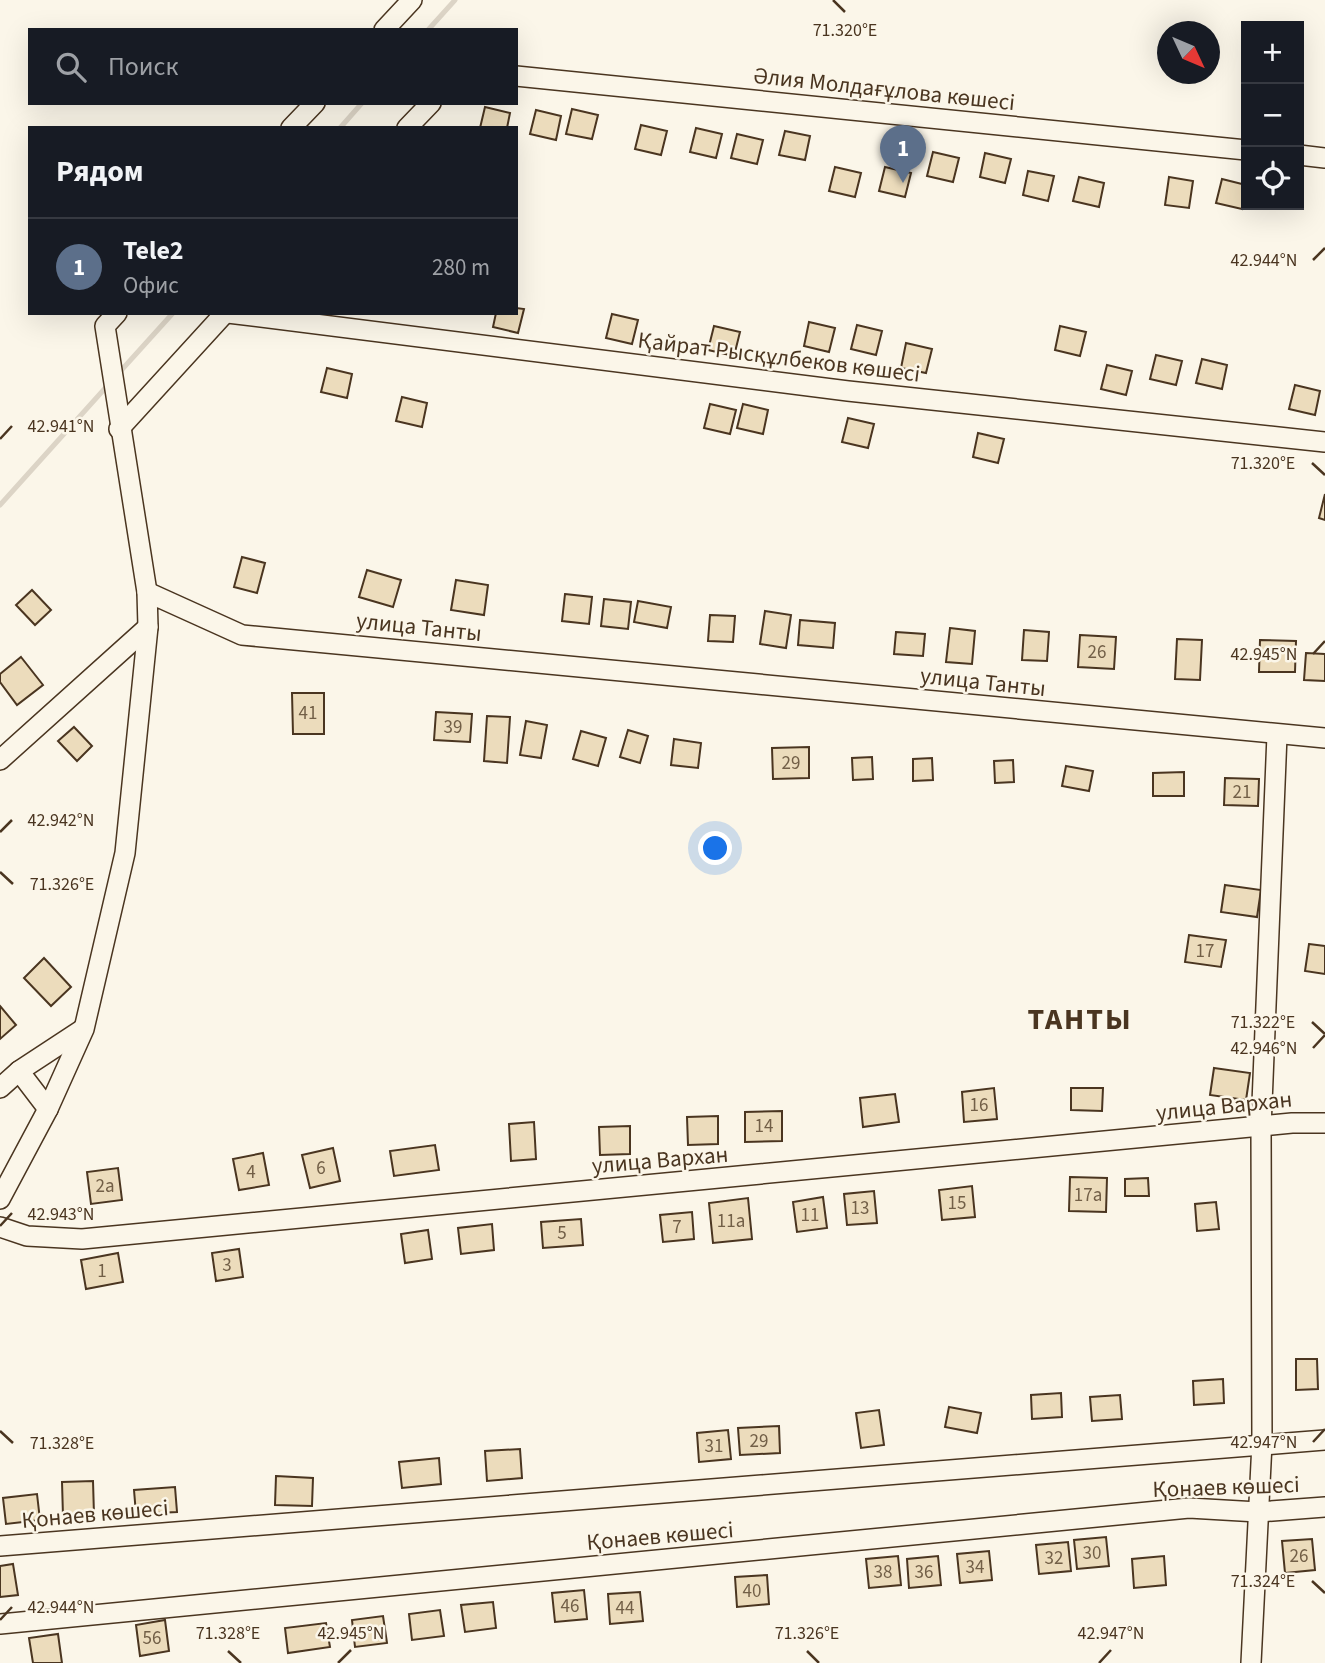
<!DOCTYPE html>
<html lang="ru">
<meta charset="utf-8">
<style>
:root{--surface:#171b24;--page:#242831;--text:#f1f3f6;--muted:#9ea1a6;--line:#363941;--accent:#2563eb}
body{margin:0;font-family:"Source Sans 3",sans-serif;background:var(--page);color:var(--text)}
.controls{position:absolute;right:21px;top:21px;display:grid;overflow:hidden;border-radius:0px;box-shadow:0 7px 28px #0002}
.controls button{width:63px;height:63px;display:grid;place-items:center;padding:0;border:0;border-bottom:2px solid var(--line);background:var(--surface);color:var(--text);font:35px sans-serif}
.compass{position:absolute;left:1157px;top:21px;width:63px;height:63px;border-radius:50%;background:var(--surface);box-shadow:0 7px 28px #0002;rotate:134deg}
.you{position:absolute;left:716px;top:849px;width:24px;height:24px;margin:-18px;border:5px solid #fff;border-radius:50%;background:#1a73e8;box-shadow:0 0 0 10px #1a73e833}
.badge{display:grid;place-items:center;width:46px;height:46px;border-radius:50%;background:var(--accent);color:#fff;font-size:23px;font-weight:700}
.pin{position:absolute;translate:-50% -58px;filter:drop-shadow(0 2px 4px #0008)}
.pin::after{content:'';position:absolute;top:37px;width:24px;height:21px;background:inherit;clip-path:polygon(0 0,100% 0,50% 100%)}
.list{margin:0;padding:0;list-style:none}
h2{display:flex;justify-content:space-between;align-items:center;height:91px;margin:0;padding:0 28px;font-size:30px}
h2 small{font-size:23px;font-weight:400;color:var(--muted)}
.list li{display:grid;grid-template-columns:46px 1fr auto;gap:21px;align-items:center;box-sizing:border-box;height:98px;padding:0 28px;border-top:2px solid var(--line)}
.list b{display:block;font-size:26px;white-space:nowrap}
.list p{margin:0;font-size:23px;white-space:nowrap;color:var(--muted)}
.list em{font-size:23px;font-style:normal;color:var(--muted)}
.icon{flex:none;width:38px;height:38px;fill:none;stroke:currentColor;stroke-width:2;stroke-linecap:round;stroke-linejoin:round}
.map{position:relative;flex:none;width:1325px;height:1663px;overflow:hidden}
.search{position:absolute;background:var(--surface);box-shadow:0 7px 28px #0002;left:28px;top:28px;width:490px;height:77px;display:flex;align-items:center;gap:18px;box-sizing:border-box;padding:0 24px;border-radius:0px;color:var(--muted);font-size:26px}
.panel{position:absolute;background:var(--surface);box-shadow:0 7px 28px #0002;left:28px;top:126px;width:490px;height:189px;border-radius:0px}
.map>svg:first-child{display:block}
</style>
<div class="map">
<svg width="1325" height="1663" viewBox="0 0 1325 1663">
<rect width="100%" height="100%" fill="#fbf6e9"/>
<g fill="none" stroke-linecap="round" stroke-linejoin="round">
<g stroke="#dcd4c6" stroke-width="5">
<polyline points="428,30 455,0"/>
<polyline points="340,128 362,103"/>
<polyline points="117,375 173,313"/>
<polyline points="0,505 108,385"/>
</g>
</g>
<g fill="#ecdcbc" stroke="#4a3520" stroke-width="2">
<polygon points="485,107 510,113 507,128 480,128"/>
<polygon points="572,109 598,115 592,139 566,134"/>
<polygon points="536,110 561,116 556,140 530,134"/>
<polygon points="641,125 667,131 661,155 635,149"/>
<polygon points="696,128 722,134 716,158 690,152"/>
<polygon points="785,131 810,136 805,160 779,155"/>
<polygon points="737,134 763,140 757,164 731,158"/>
<polygon points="933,152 959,158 953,182 927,176"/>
<polygon points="985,153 1011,159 1005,183 980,177"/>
<polygon points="835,167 861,173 855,197 829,191"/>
<polygon points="885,167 911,173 905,197 879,191"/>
<polygon points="1028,171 1054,176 1048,201 1023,195"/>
<polygon points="1079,177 1104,183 1099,207 1073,201"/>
<polygon points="1169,177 1193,181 1189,208 1165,205"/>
<polygon points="1222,179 1246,185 1242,209 1216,203"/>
<polygon points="516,308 524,309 518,333 493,327 496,313 516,313"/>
<polygon points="612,314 638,320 632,344 606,338"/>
<polygon points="809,322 835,328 829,352 804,346"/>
<polygon points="857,325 882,331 876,355 851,349"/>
<polygon points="714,326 740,332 734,356 708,350"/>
<polygon points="1060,326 1086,332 1080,356 1055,350"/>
<polygon points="906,343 932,349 926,373 901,368"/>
<polygon points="1156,355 1182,361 1176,385 1150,379"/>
<polygon points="1202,359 1227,365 1222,389 1196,383"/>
<polygon points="1107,365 1132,371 1126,395 1101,389"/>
<polygon points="327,368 352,374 347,398 321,392"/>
<polygon points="1295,385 1320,391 1315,415 1289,409"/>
<polygon points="402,397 427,403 422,427 396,421"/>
<polygon points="710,404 736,410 730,434 704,428"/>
<polygon points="743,404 768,410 763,434 737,428"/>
<polygon points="848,418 874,424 868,448 842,442"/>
<polygon points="978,433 1004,439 998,463 973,457"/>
<polygon points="1325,494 1325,520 1319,518"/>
<polygon points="242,557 265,563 257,593 234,587"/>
<polygon points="367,570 401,580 393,607 359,597"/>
<polygon points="456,580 488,585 484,615 451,610"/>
<polygon points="32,590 51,610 35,625 16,605"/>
<polygon points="565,594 592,597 589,624 562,621"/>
<polygon points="604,599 631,602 628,629 601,626"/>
<polygon points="638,601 671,607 667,628 634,622"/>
<polygon points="765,611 791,615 786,648 760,644"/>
<polygon points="710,615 735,616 733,642 708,641"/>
<polygon points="800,620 835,623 833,648 798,645"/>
<polygon points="950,628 975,631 972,664 946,662"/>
<polygon points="1024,630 1049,632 1047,661 1022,660"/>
<polygon points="896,632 925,634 923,656 894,654"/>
<polygon points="1080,635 1116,637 1114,669 1078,667"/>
<polygon points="1177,639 1202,640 1200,680 1175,679"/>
<polygon points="1260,640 1296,641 1295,672 1259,672"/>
<polygon points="1306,653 1325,654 1325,681 1304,680"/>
<polygon points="21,657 43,685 17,705 0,682 0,674"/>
<polygon points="292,693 324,693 324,734 293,734"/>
<polygon points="436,712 472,714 470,742 434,740"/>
<polygon points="487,716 510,717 507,763 484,761"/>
<polygon points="526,721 547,725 541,758 520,755"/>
<polygon points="74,727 92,746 77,761 58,741"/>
<polygon points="628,730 648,736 640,763 620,757"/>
<polygon points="581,731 606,738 598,766 573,759"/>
<polygon points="674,739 701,743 698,768 671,765"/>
<polygon points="809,747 809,778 773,779 772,748"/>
<polygon points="872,757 873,779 853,780 852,758"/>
<polygon points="932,758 933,780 913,781 913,759"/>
<polygon points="1013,760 1014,782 995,783 994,761"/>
<polygon points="1066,766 1093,771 1089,791 1062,786"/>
<polygon points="1184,772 1184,796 1153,796 1153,773"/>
<polygon points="1225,778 1259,779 1258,806 1224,805"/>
<polygon points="1225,885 1261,890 1257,917 1221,912"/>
<polygon points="1189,935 1226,940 1221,967 1185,962"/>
<polygon points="1309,944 1325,946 1325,974 1305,971"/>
<polygon points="44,958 71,987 51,1006 24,978"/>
<polygon points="0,1006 16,1025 0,1039"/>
<polygon points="1214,1068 1250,1073 1246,1100 1210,1095"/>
<polygon points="994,1088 997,1119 964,1122 962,1092"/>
<polygon points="1071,1088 1103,1088 1102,1111 1071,1110"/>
<polygon points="895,1094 899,1122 863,1127 860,1098"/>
<polygon points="782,1111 782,1141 745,1142 745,1112"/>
<polygon points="718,1116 718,1144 688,1145 687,1117"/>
<polygon points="534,1122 536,1159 511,1161 509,1124"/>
<polygon points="630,1126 630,1154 600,1155 599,1127"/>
<polygon points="435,1145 439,1170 394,1176 390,1151"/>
<polygon points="333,1148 340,1181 310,1188 302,1155"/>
<polygon points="263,1153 269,1185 239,1190 233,1159"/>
<polygon points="118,1168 122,1200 91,1204 87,1172"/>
<polygon points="1070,1177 1107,1178 1106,1212 1069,1211"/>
<polygon points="1148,1178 1149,1196 1125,1196 1125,1179"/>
<polygon points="972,1186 975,1217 942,1220 939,1190"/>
<polygon points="874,1191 877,1223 847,1225 844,1194"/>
<polygon points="823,1197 827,1228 797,1232 793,1202"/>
<polygon points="748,1198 752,1239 713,1243 709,1203"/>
<polygon points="1216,1202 1219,1229 1197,1231 1195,1204"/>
<polygon points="692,1212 694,1239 663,1242 660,1215"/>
<polygon points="581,1219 583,1245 543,1248 541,1222"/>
<polygon points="492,1224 494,1250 461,1254 458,1228"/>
<polygon points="428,1230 432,1259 405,1263 401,1234"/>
<polygon points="239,1249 243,1277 216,1281 212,1253"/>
<polygon points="118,1253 123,1282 86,1289 81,1260"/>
<polygon points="1296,1359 1317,1359 1318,1389 1296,1390"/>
<polygon points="1223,1379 1224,1403 1194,1405 1193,1381"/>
<polygon points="1061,1393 1062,1417 1032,1419 1031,1395"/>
<polygon points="1120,1395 1122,1419 1092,1421 1090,1397"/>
<polygon points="949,1407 981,1413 977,1433 945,1427"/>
<polygon points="879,1410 884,1445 861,1448 856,1413"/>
<polygon points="779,1426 780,1453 740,1455 738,1428"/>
<polygon points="728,1430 731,1459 699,1462 697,1433"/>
<polygon points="520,1449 522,1478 487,1481 485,1451"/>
<polygon points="439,1458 441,1484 402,1488 399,1462"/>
<polygon points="276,1476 313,1478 312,1506 275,1505"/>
<polygon points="93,1481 94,1515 63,1516 62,1482"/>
<polygon points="175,1487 177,1512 136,1514 134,1490"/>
<polygon points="37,1494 40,1520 6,1524 3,1498"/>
<polygon points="1106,1537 1109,1566 1077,1569 1074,1540"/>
<polygon points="1312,1539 1315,1570 1285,1573 1282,1541"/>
<polygon points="1068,1542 1071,1571 1039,1574 1036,1545"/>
<polygon points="989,1551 992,1580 960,1583 957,1554"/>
<polygon points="898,1556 901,1585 869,1588 866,1559"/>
<polygon points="938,1556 941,1585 909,1588 907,1559"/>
<polygon points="1164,1556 1166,1585 1134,1588 1132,1559"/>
<polygon points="13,1564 18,1595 0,1597 0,1566"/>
<polygon points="767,1575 769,1604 737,1607 735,1577"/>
<polygon points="584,1590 587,1619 555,1622 552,1593"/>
<polygon points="640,1592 643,1621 610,1624 608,1594"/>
<polygon points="493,1602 496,1628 465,1632 461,1605"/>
<polygon points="440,1610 444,1636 412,1640 409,1614"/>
<polygon points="383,1616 387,1643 355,1647 352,1620"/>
<polygon points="165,1620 169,1651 140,1656 136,1625"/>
<polygon points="326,1623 330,1647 288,1653 285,1628"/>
<polygon points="58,1634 62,1663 33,1663 29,1638"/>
</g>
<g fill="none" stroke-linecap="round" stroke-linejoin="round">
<defs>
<g id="minor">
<polyline points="384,30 412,0"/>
<polyline points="516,76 1246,150"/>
<polyline points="291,128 315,103"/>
<polyline points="407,128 431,103"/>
<polyline points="1299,155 1325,158"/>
<polyline points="117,313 105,326 147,592"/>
<polyline points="228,313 848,391 1325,442"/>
<polyline points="119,429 225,313"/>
<polyline points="0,760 148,627"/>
<polyline points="19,1071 48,1109"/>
<polyline points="0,1088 19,1071 83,1029"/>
<polyline points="0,1199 48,1109 84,1029 125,853 148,627 147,592 242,635 1325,738"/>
<polyline points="0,1227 27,1236 82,1239 1292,1123 1325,1123"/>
<polyline points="0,1546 1325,1440"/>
<polyline points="0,1624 1189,1508 1258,1512 1325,1507"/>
<polyline points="1251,1663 1262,1443 1261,1128 1277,735"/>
</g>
</defs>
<use href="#minor" stroke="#4a3520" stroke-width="22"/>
<use href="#minor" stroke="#fbf6e9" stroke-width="19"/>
</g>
<path fill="none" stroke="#4a3520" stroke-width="2.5" d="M833,0L845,12M1313,260L1325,248M0,439L12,426M1312,463L1325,475M1313,654L1325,641M0,832L12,820M0,872L13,884M1312,1022L1325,1034M1313,1048L1325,1035M0,1226L12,1213M0,1431L13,1443M1313,1442L1325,1429M1312,1581L1325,1593M0,1620L12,1607M228,1651L241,1663M807,1651L819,1663M338,1663L351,1650M1099,1663L1111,1650"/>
<g text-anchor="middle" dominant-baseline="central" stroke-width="5" stroke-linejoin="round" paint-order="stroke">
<g font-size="19" fill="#725f47">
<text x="1097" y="652">26</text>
<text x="308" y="713">41</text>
<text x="453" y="727">39</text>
<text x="791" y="763">29</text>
<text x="1242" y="792">21</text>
<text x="1205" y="951">17</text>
<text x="979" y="1105">16</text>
<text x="764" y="1126">14</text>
<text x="321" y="1168">6</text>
<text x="251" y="1172">4</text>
<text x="105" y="1186">2а</text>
<text x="1088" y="1195">17а</text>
<text x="957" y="1203">15</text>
<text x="860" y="1208">13</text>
<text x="810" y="1215">11</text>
<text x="731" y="1221">11а</text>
<text x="677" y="1227">7</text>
<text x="562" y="1233">5</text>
<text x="227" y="1265">3</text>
<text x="102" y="1271">1</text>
<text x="759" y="1441">29</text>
<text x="714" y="1446">31</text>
<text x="1092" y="1553">30</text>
<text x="1299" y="1556">26</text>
<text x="1054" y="1558">32</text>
<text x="975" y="1567">34</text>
<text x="883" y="1572">38</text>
<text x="924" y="1572">36</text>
<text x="752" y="1591">40</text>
<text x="570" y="1606">46</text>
<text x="625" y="1608">44</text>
<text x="152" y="1638">56</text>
</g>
<g font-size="23" fill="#4a3520" stroke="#fbf6e9">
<text transform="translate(884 89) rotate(6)">Әлия Молдағұлова көшесі</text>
<text transform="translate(779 357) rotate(7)">Қайрат Рысқұлбеков көшесі</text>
<text transform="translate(419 627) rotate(6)">улица Танты</text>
<text transform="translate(983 682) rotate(6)">улица Танты</text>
<text transform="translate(1224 1106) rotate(-6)">улица Вархан</text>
<text transform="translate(660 1160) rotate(-5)">улица Вархан</text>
<text transform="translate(1226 1487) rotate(-2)">Қонаев көшесі</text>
<text transform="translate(95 1514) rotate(-5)">Қонаев көшесі</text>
<text transform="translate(660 1536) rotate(-5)">Қонаев көшесі</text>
</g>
<g font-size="30" font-weight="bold" letter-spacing="2" fill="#4a3520" stroke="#fbf6e9">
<text x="1080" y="1019">ТАНТЫ</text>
</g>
</g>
<g font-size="18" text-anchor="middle" fill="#4a3520" stroke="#fbf6e9" stroke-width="5" stroke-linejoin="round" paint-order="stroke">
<text x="845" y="36">71.320°E</text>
<text x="1264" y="266">42.944°N</text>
<text x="61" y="432">42.941°N</text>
<text x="1263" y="469">71.320°E</text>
<text x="1264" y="660">42.945°N</text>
<text x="61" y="826">42.942°N</text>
<text x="62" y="890">71.326°E</text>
<text x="1263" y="1028">71.322°E</text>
<text x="1264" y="1054">42.946°N</text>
<text x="61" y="1220">42.943°N</text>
<text x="1264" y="1448">42.947°N</text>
<text x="62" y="1449">71.328°E</text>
<text x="1263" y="1587">71.324°E</text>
<text x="61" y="1613">42.944°N</text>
<text x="351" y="1639">42.945°N</text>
<text x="1111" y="1639">42.947°N</text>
<text x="228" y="1639">71.328°E</text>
<text x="807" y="1639">71.326°E</text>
</g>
</svg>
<div class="controls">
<button>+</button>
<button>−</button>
<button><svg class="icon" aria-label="locate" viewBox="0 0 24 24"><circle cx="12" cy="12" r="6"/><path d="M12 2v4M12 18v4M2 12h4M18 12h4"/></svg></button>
</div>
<svg class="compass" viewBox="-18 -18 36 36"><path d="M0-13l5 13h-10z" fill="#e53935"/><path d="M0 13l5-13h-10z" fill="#9ea1a6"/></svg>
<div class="you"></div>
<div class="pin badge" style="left:903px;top:183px;background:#5c6f8a">1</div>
<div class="search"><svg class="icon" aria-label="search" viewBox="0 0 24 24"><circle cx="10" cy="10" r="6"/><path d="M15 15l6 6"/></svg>Поиск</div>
<section class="panel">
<h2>Рядом<small></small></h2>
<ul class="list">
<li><span class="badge" style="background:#5c6f8a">1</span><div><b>Tele2</b><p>Офис</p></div><em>280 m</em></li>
</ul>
</section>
</div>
